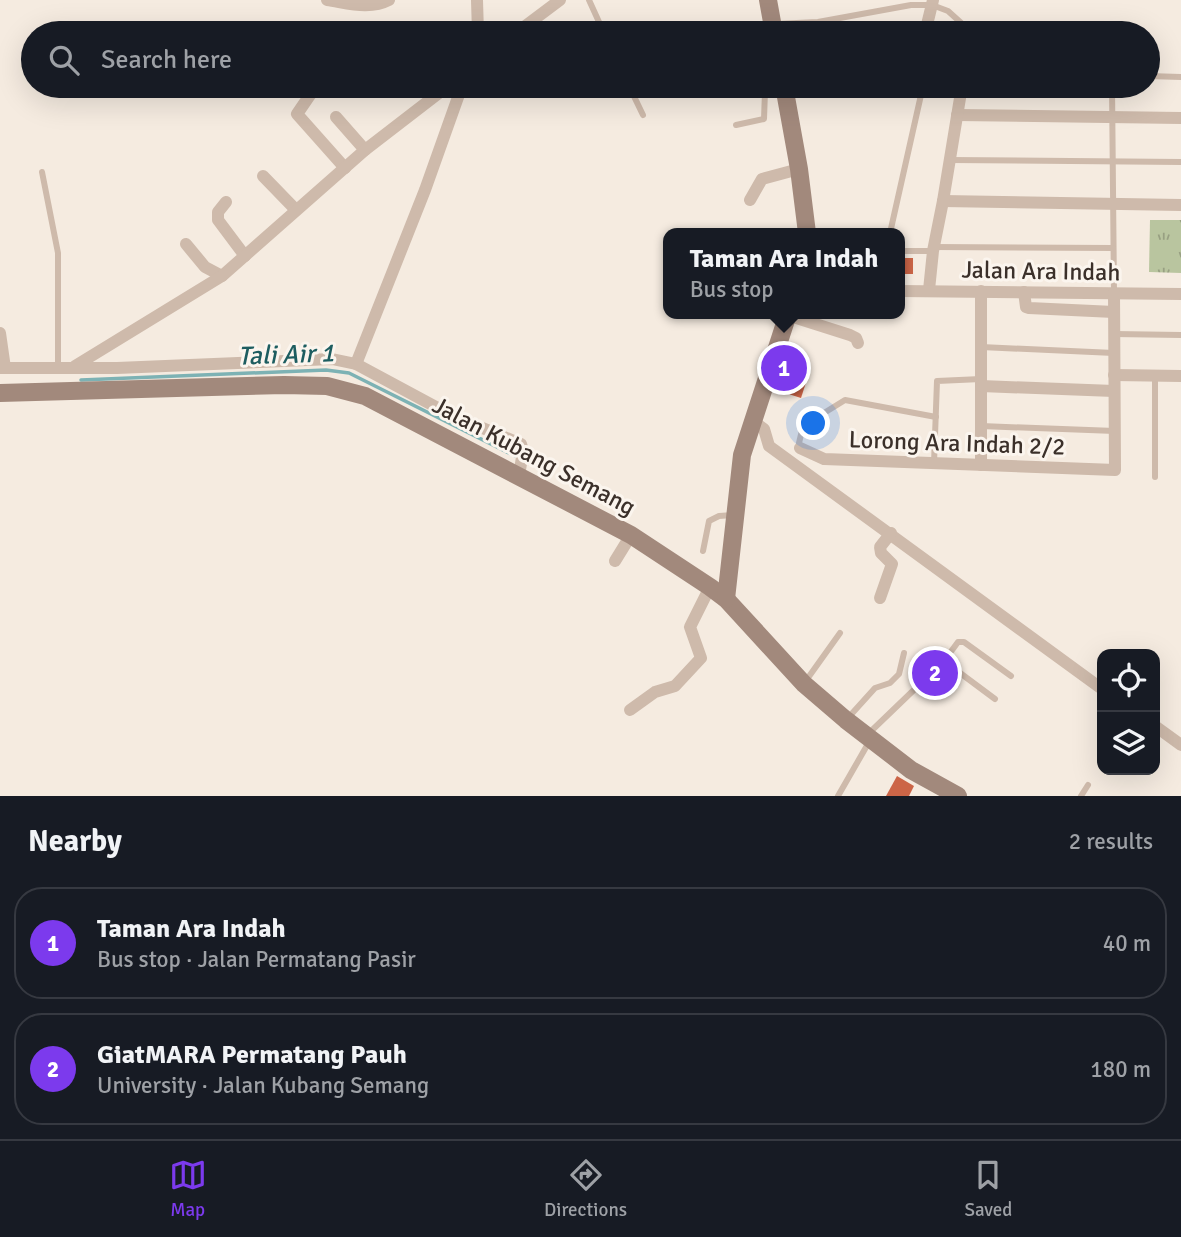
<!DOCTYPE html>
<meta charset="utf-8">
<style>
:root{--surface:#171b24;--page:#242831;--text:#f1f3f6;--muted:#9ea1a6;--line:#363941;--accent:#7c3aed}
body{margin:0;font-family:Signika,sans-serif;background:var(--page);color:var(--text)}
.controls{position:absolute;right:21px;bottom:21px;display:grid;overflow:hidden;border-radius:14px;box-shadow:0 7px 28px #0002}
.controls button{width:63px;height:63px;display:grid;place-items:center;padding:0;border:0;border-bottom:2px solid var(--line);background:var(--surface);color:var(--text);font:35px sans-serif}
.you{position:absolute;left:814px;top:424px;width:24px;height:24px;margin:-18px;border:5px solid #fff;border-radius:50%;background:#1a73e8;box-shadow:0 0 0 10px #1a73e833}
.badge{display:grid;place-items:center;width:46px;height:46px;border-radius:50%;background:var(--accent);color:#fff;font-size:23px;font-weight:700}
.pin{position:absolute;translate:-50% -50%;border:4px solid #fff;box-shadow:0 2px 7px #0006}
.popup{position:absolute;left:663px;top:228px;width:242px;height:91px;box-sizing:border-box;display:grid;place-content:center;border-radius:14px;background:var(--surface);filter:drop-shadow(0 2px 5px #0005);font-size:23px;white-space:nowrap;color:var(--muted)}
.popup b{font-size:26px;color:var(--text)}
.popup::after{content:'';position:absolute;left:50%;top:100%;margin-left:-14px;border:14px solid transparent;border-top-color:var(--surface)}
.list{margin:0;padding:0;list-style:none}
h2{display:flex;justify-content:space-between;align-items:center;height:91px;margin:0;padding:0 28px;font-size:30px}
h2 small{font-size:23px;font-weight:400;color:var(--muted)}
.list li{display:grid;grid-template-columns:46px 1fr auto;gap:21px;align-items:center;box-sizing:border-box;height:112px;margin:0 14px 14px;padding:0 14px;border:2px solid var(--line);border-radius:28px}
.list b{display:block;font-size:26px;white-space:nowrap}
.list p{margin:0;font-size:23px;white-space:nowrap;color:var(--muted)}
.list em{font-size:23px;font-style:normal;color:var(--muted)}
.icon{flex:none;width:38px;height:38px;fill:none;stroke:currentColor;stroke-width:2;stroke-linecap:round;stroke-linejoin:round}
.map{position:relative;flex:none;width:1181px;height:796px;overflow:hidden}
.search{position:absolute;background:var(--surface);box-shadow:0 7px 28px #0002;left:21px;right:21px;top:21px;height:77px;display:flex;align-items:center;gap:18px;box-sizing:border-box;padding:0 24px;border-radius:38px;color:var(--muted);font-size:26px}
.sheet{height:343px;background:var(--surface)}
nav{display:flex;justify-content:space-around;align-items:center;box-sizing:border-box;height:98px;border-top:2px solid var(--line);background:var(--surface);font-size:19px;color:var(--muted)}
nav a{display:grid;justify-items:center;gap:4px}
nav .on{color:var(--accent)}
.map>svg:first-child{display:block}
</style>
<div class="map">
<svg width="1181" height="796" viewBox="0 0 1181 796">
<defs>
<pattern id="park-tufts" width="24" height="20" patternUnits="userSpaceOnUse" patternTransform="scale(1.75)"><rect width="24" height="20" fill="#b9c59f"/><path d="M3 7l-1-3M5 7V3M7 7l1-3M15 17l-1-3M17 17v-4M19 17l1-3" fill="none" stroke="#98a082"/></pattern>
</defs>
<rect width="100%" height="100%" fill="#f5ebe0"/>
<polygon fill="url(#park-tufts)" points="1150,220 1181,220 1181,273 1149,272"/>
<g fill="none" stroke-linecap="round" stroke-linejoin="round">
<polyline stroke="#7db2b4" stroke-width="3.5" points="81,380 326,370 349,373 515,456"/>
</g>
<g fill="#cc6547">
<rect x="901" y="258" width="12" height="16"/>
<polygon points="782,361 810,370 801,398 773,389"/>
<polygon points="897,776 914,786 909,796 886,796"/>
</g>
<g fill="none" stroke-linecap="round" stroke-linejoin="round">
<g stroke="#cebaab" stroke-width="6">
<polyline points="589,0 604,33"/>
<polyline points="775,24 818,22 911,5 932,5 948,11 969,30 1056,33"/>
<polyline points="1148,76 1181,77"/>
<polyline points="423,86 429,100"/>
<polyline points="629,86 643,115"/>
<polyline points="1112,86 1114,293"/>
<polyline points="736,125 764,119 765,91"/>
<polyline points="950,160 1181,162"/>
<polyline points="42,172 58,253 58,367"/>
<polyline points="890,233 923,86"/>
<polyline points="933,247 1113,248"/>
<polyline points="900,251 933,251"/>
<polyline points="1114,334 1181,335"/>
<polyline points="981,347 1114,353"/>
<polyline points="1155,376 1155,477"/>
<polyline points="981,426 1115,431"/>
<polyline points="800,448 799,443 803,426 845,400 936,417"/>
<polyline points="934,463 937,381 981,379"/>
<polyline points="703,551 709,521 719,516 733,515"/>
<polyline points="944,661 995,699"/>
<polyline points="805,682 840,633"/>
<polyline points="847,719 875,688 890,683 899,674 904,653"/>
<polyline points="867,735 944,661 958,642 964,642 1011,676"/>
<polyline points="838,796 869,742"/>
<polyline points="1081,796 1088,785"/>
</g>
<g stroke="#cebaab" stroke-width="12">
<path d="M327,0C348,3 370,10 389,0"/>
<polyline points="477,0 478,33"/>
<polyline points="460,29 461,33"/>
<polyline points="516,33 560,0"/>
<polyline points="925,33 933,0"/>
<polyline points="319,86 310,95 297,114 345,168"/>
<polyline points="760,86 761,90 784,88"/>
<polyline points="957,115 1181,118"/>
<polyline points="336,117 365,150"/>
<polyline points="263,176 296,210"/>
<polyline points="750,200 762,179 799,169"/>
<polyline points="943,201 1181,205"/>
<polyline points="226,202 218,212 218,220 245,256"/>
<polyline points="186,244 205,267 222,276"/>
<polyline points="929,290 933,251 943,201 962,86"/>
<polyline points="900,291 1181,294"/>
<polyline points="981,291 981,465"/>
<polyline points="1024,292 1026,307 1029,308 1114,312"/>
<polyline points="787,315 850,335 856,338 858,343"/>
<polyline points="0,333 5,368"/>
<polyline points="356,364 425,190 462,86"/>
<polyline points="75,366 222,276 365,150 448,86"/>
<polyline points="0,368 117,368 332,359 356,364 449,414 521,444 523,451 519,476"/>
<polyline points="1114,375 1181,376"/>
<polyline points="981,386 1114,391"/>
<polyline points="753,421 764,429 769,446 1102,689"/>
<polyline points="800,448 824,459 1115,470 1114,293"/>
<polyline points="615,561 631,535"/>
<polyline points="880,598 892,564 881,553 880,547 891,533"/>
<polyline points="630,710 655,692 675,686 701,658 690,627 710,587"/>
<polyline points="1155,726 1181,745"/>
</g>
<g stroke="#a2897c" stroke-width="18">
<polyline points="768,0 774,33"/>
<polyline points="784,86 799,169 807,233"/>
<polyline points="0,393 284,385 327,386 365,396 631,535 710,587 726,599 804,684 846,720 911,770 958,796"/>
<polyline points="726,599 742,455 788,314"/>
</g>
</g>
<g text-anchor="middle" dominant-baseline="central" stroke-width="6" stroke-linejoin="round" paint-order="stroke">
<g font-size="24" fill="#3b302a" stroke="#fbf5ee">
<text transform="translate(1041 271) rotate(1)">Jalan Ara Indah</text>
<text transform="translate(957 443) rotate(2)">Lorong Ara Indah 2/2</text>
<text transform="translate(534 456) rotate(28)">Jalan Kubang Semang</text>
</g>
<g font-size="26" font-style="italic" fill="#1d5d60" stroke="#fbf5ee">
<text transform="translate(286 355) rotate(-2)">Tali Air 1</text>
</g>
</g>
</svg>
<div class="controls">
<button><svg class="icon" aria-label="locate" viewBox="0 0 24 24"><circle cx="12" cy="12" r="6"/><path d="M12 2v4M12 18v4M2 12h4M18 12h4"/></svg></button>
<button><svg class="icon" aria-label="layers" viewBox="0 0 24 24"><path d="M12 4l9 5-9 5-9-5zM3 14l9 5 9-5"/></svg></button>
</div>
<div class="you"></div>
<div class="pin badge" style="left:784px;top:368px">1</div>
<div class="popup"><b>Taman Ara Indah</b>Bus stop</div>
<div class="pin badge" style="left:935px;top:673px">2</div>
<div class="search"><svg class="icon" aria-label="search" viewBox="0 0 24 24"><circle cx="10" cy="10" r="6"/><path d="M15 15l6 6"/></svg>Search here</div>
</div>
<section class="sheet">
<h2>Nearby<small>2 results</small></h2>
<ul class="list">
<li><span class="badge">1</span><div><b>Taman Ara Indah</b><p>Bus stop · Jalan Permatang Pasir</p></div><em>40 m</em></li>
<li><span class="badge">2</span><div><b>GiatMARA Permatang Pauh</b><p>University · Jalan Kubang Semang</p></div><em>180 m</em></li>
</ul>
</section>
<nav>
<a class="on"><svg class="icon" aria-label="map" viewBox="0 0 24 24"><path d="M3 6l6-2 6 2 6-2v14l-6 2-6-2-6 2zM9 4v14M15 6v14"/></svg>Map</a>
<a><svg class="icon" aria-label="directions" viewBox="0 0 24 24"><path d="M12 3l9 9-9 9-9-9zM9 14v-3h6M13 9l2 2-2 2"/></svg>Directions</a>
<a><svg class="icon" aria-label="saved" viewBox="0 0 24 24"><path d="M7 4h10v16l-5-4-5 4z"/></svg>Saved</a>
</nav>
